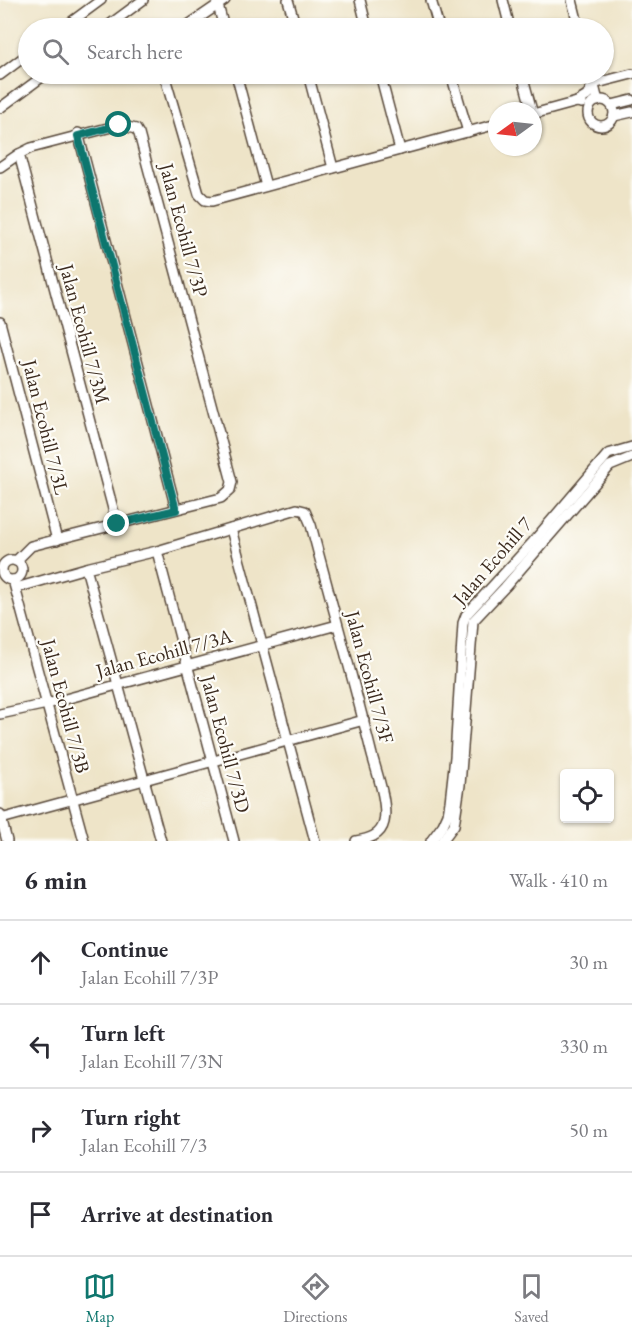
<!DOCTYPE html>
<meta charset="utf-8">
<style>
:root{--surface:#fff;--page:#f2f2f3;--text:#2b2b33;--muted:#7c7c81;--line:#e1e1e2;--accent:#0f766e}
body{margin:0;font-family:"EB Garamond",serif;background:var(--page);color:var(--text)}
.controls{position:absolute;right:18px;bottom:18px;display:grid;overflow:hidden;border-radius:6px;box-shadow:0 2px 4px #0004}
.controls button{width:54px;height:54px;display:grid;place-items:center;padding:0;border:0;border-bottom:2px solid var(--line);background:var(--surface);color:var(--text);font:30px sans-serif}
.compass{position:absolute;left:488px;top:102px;width:54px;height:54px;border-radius:50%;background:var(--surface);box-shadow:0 2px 4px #0004;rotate:255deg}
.stop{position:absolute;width:18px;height:18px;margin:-14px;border:4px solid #0f766e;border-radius:50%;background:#fff}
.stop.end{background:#0f766e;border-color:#fff;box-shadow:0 2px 6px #0008}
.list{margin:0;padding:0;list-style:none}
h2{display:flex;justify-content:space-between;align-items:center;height:78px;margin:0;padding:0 24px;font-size:26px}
h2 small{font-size:20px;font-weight:400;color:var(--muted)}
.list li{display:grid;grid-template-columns:39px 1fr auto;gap:18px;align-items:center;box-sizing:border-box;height:84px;padding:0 24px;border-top:2px solid var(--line)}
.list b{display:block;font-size:22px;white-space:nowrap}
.list p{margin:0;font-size:20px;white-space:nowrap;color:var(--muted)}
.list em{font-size:20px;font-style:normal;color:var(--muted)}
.icon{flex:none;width:33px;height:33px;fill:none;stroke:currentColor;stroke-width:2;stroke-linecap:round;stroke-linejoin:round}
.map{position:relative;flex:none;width:632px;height:841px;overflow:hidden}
.search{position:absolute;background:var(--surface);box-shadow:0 2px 4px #0004;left:18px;right:18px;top:18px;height:66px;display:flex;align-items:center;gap:15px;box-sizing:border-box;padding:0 21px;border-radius:33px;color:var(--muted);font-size:22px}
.sheet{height:414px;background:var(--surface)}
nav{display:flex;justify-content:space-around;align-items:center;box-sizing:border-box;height:84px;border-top:2px solid var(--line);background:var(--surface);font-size:16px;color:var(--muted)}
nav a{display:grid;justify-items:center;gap:3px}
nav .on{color:var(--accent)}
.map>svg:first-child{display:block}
</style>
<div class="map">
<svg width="632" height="841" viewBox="0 0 632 841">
<rect width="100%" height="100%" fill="#fdfcf7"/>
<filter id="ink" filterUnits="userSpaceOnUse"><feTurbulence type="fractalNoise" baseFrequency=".0167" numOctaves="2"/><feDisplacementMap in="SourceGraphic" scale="12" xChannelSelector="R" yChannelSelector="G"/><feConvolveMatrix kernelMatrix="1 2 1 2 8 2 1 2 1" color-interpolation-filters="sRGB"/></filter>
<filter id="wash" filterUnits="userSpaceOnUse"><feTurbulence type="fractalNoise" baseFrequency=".008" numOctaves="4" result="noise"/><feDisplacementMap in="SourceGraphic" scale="24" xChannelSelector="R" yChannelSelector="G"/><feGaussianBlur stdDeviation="1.35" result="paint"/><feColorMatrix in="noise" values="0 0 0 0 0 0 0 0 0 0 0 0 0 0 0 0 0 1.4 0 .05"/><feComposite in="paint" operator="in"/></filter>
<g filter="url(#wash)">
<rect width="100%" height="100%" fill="#eee4c8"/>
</g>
<g filter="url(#ink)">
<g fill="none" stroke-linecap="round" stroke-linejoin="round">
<defs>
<g id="minor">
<polyline points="288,0 296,28"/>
<polyline points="360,0 367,28"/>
<polyline points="431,0 439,28"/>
<polyline points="503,0 510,28"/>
<polyline points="572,0 579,28"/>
<polyline points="218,5 224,28"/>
<polyline points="63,28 101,0"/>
<polyline points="105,28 143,0"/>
<polyline points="184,28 225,0"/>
<polyline points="164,74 199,194 205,200 212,201 400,150"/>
<polyline points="236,74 266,186"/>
<polyline points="308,74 333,168"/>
<polyline points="380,74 400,150 497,124"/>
<polyline points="451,74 468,132"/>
<polyline points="522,74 532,111"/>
<polyline points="591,74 598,101"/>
<polyline points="0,75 28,54"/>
<circle cx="601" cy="113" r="13"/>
<polyline points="577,102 587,96 593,84 632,74"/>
<polyline points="612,105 632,100"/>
<polyline points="0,108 46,74"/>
<polyline points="533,114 577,102 582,103"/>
<polyline points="614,116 632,112"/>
<polyline points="78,133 176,509"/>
<polyline points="19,154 117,524"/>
<polyline points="0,167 19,154 31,148 119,125 136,129 139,134 232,482 230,490 221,498 31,546 16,561"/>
<polyline points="0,322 57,540"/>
<polyline points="231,529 315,841"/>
<polyline points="157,551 234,841"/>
<circle cx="12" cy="570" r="10"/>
<polyline points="86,568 161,841"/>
<polyline points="13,580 84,841"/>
<path d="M16,588L86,568L157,551L297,509L305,511L311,525C331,602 353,678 372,755C377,773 388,804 384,822C381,836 368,839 356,841"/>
<polyline points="0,714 47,704 337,625"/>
<polyline points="0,814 7,841"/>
<polyline points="1,819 364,720"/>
<polyline points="431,841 443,825 448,814 450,802 455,757 463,623 466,615 533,542 608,454 632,447"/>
<polyline points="442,841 454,825 460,785 473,621 505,587 610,466 632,457"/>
</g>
</defs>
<use href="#minor" stroke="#564638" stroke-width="12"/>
<use href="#minor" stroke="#fff" stroke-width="9"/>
</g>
</g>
<g fill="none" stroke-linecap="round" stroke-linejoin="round" filter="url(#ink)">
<polyline stroke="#0f766e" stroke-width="8" points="117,524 176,510 78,136 119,125"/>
</g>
<g text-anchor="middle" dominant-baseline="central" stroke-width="4.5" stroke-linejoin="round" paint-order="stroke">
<g font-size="20" fill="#3b2a1e" stroke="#fdfcf7">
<text transform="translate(184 230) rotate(75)">Jalan Ecohill 7/3P</text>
<text transform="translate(85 334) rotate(75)">Jalan Ecohill 7/3M</text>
<text transform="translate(46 427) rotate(76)">Jalan Ecohill 7/3L</text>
<text transform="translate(492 561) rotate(-49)">Jalan Ecohill 7</text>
<text transform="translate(164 653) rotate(-15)">Jalan Ecohill 7/3A</text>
<text transform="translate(370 677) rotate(75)">Jalan Ecohill 7/3F</text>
<text transform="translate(66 706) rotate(75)">Jalan Ecohill 7/3B</text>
<text transform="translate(226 744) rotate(75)">Jalan Ecohill 7/3D</text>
</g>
</g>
</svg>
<div class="controls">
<button><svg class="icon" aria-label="locate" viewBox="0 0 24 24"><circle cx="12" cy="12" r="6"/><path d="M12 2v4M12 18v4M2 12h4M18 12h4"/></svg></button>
</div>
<svg class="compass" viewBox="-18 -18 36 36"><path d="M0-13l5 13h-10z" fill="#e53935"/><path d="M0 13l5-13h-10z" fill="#7c7c81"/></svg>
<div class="stop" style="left:119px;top:125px"></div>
<div class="stop end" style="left:117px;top:524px"></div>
<div class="search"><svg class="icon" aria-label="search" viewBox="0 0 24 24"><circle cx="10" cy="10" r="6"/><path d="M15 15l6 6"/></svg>Search here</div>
</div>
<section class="sheet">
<h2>6 min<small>Walk · 410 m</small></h2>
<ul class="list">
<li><svg class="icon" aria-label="ahead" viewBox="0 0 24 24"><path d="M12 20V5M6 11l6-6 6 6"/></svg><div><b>Continue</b><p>Jalan Ecohill 7/3P</p></div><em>30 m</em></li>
<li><svg class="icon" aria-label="left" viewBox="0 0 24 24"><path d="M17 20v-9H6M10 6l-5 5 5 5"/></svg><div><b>Turn left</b><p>Jalan Ecohill 7/3N</p></div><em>330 m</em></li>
<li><svg class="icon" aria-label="right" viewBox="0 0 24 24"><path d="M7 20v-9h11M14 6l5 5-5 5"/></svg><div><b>Turn right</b><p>Jalan Ecohill 7/3</p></div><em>50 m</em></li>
<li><svg class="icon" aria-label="arrive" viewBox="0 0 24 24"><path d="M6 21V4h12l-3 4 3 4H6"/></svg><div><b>Arrive at destination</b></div></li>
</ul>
</section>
<nav>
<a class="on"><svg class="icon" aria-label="map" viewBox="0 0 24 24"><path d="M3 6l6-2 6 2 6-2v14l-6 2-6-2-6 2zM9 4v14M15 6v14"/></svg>Map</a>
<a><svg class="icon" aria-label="directions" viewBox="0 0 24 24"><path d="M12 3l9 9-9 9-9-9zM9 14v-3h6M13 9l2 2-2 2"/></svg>Directions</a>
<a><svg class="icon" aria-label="saved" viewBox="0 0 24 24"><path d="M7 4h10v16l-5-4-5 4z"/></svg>Saved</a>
</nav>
